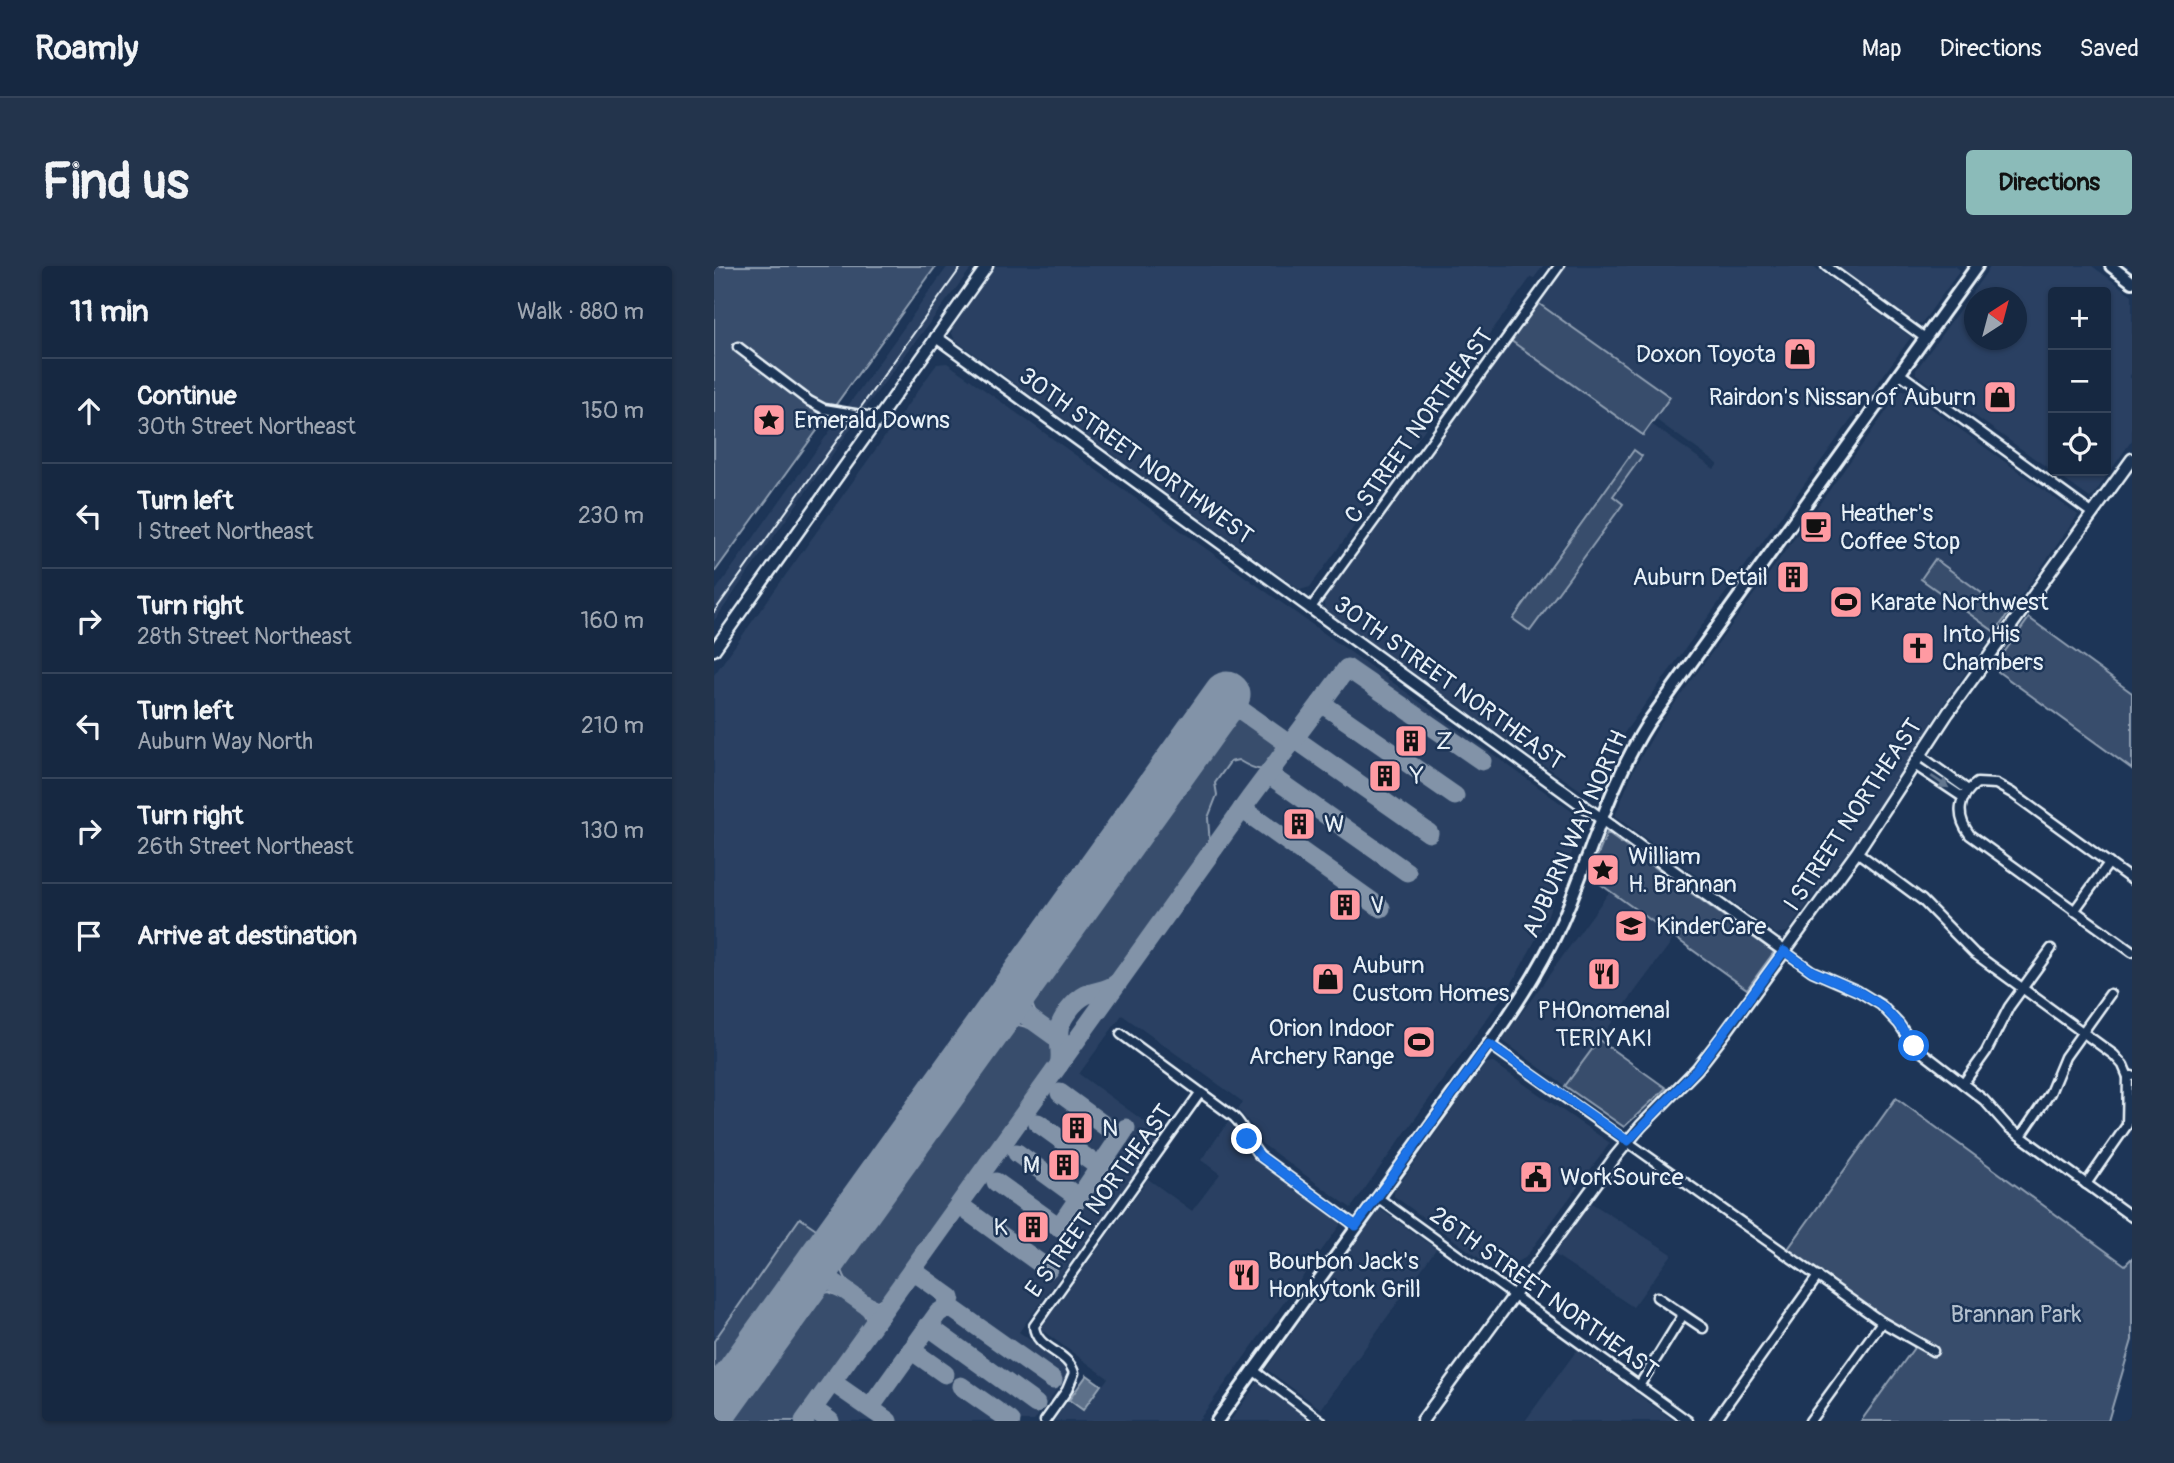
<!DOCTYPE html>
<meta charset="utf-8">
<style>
:root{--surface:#162841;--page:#23344c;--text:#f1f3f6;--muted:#9ea6b1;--line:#35445a;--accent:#8bbbb9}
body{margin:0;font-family:Pangolin,sans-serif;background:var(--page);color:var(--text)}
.controls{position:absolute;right:21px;top:21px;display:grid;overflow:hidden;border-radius:7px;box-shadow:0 2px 5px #0004}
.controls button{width:63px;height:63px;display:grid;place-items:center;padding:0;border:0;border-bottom:2px solid var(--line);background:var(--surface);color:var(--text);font:35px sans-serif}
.compass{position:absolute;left:1250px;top:21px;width:63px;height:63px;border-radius:50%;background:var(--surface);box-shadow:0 2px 5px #0004;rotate:36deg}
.stop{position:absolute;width:21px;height:21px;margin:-16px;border:5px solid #1a73e8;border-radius:50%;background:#fff}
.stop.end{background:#1a73e8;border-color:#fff;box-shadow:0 2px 7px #0008}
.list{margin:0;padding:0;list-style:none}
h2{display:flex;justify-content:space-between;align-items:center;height:91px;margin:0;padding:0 28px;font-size:30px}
h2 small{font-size:23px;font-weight:400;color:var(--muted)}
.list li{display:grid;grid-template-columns:46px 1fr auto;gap:21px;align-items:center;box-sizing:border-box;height:105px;padding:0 28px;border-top:2px solid var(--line)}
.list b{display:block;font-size:26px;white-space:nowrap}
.list p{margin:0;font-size:23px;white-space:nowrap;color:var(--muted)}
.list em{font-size:23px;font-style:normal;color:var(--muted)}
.icon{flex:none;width:38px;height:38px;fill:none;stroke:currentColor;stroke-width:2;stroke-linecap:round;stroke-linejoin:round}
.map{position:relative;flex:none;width:1418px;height:1155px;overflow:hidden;border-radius:7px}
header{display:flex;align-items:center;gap:42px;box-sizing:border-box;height:98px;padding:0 35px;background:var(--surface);border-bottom:2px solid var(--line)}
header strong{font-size:33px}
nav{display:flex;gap:38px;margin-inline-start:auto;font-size:24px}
.intro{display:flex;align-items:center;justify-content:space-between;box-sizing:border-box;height:168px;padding:0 42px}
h1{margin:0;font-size:49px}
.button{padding:18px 32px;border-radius:7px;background:var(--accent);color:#111;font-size:24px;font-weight:700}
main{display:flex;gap:42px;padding:0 42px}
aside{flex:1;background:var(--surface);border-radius:7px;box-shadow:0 2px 5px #0004}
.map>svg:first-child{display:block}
</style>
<header>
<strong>Roamly</strong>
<nav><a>Map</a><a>Directions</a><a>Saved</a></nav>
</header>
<div class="intro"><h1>Find us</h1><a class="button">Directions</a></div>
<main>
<aside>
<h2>11 min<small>Walk · 880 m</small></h2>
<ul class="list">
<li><svg class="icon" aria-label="ahead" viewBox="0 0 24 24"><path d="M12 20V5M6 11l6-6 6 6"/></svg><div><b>Continue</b><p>30th Street Northeast</p></div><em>150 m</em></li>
<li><svg class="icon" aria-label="left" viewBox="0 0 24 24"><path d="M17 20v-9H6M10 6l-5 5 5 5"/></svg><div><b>Turn left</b><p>I Street Northeast</p></div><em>230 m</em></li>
<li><svg class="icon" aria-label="right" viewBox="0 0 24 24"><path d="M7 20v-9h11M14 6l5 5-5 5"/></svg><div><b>Turn right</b><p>28th Street Northeast</p></div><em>160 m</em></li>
<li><svg class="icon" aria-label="left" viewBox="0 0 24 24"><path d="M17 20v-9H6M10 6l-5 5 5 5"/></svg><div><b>Turn left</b><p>Auburn Way North</p></div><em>210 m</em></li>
<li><svg class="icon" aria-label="right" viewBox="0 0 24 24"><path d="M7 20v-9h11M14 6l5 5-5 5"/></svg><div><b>Turn right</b><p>26th Street Northeast</p></div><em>130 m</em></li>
<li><svg class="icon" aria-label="arrive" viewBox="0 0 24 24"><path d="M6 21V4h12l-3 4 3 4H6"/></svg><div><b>Arrive at destination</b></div></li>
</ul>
</aside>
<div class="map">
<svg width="1418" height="1155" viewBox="0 0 1418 1155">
<rect width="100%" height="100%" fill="#1d3557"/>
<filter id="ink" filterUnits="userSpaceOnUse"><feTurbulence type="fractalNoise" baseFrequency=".0143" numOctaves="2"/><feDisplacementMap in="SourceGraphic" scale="14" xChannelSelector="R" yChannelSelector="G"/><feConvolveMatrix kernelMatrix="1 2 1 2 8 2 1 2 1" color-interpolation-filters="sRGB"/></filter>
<g filter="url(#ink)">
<g fill="#2a4162" fill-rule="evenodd">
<polygon points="234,0 259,0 157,134 0,355 0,327"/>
<polygon points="282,0 829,0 820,12 817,11 761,88 764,90 596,321 586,324 241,74 238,68 238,62"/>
<path d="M851,0H1099L1197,71L905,474L878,524L871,527L785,469L611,343L610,339V334L796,74L929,169L937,158L1000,203L1004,198L941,153L955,130L824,37ZM919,183L929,190L900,230L910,238L816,366L797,353Z"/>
<polygon points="1121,0 1241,0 1246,4 1208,57 1200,57"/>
<path d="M1277,0H1378L1418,29V107L1415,111L1418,113V174L1379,230L1376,232L1202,108V104ZM1339,26H1392V205H1339ZM1260,32H1302V74H1260Z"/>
<polygon points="233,97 791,497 867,552 869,558 830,658 797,719 637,942 547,877 545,869 524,843 529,836 408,749 365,808 449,869 305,1066 352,1099 352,1111 320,1155 0,1155 0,409 223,98"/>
<polygon points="1192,124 1364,249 1295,347 1222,294 1208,313 1281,366 1230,437 1166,541 1073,666 1062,668 901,550 920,503 946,458 1187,125"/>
<polygon points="896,625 961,671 851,820 788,774"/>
<polygon points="778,796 896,877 811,992 797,998 769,995 680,930 680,926 772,797"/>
<polygon points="515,855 533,888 623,951 626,959 484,1155 340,1155 354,1135 369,1146 394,1112 326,1063 434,913 478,945 506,908 487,894"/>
<polygon points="874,935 958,988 919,1041 837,986"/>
<polygon points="666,943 722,983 607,1143 552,1103"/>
<polygon points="863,1084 960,1155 811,1155"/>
<polygon points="544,1116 597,1155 516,1155"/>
</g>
<g fill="#374d6c" stroke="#909fb2" stroke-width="2">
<polygon points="0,0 222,0 0,307"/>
<polygon points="824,37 956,131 929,169 796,74"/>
<polygon points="920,184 928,190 899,230 909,238 816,365 799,353"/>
<polygon points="1221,293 1295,347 1281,366 1207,313"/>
<polygon points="1315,352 1418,427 1418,503 1279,402"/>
<path d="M519,444C537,452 556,466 568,482C556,509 547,508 524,494L516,496L501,517L503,529L494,552L496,580L401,713C392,722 380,719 369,724C357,730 350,749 341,759C324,756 314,740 319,724Z"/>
<polygon points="893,567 1060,686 1033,723 875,610"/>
<path d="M300,758C318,761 342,771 342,792L174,1028L163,1035C141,1026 126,1016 127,991L288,767Z"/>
<polygon points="885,774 952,822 910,861 851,820"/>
<polygon points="1182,832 1411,999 1418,992 1418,1074 1394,1155 1147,1155 1202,1079 1071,987"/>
<polygon points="86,952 111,969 89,1003 0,1124 0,1075"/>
<path d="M115,1026C131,1033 146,1038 153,1054L82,1155H9L94,1036L106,1028Z"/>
</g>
<polygon fill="#5d7089" stroke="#95a4b5" stroke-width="2" points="373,1109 387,1119 369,1144 355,1134"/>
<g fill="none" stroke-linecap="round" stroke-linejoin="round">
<g stroke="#8293a8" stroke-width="19">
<polyline points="510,432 576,479"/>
<polyline points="607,437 741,530"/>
<polyline points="581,473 715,567"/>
<polyline points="554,508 693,606"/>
<polyline points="528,543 667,642"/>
<polyline points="292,735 353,779"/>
<path d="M345,799C349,786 342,772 346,759C351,747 364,730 377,727C387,724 395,724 403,717"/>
<polyline points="346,827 406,871"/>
<polyline points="324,857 385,901"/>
<polyline points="303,887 365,932"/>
<polyline points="282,916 345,961 412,862"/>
<polyline points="245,939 334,1003"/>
<polyline points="101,1003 166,1049"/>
<polyline points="233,1039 339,1114"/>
<polyline points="214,1060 322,1138"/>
<polyline points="197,1084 231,1108"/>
<polyline points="118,1116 174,1155"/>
<polyline points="247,1120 297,1155"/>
<polyline points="156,1142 224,1047 230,1043 237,1032 198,1004"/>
<polyline points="99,1143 116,1155"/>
<polyline points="90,1155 536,532 633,402 768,495"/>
</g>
<polyline stroke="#8293a8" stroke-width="47" points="0,1144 513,429"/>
<defs>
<g id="minor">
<polyline points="1112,0 1211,72"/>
<polyline points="24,81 95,135 110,143 165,152"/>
<polyline points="1185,107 1379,248"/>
<polyline points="596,343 845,0"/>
<polyline points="1208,491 1254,524"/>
<polyline points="1202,500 1250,532"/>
<polyline points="1143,586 1208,634 1260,687 1400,789 1409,799 1414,811 1418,810"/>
<path d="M1418,614L1298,527L1282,518L1263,517C1243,531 1242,551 1256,569L1418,686"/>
<polyline points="1360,645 1395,597"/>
<polyline points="1070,685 1098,705 1144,725 1167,739 1185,758 1200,780 1270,834 1294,861 1418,951"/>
<path d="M407,768L520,851C532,862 534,878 546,890L642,960"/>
<polyline points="775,778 1168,1056 1219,1085"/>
<polyline points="1249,818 1272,786 1295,741 1337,683"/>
<polyline points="1307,870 1336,827 1351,791 1396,728"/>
<polyline points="1372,918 1413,859 1414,811"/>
<polyline points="663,931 974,1155"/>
<polyline points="943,1031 989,1062"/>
<polyline points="539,1104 607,1155"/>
<polyline points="925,1120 969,1049"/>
<path d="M331,1155L353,1124L360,1107C353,1084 322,1084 320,1060L486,827"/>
<polyline points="1001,1155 1104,1010"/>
<polyline points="1096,1155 1168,1056"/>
</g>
<g id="tertiary">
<polyline points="222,71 1070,685"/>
<polyline points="0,384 273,0"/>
<polyline points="708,1155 902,890 927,860 983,803 1011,767 1143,586 1234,447 1418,193"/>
</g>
<g id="secondary">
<polyline points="1397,0 1418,16"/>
<path d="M503,1155L775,778C806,734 835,689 855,639C880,577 898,514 934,457L1263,0"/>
</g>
</defs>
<use href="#minor" stroke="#e8f1f8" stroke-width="13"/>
<use href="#tertiary" stroke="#e8f1f8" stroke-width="15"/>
<use href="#secondary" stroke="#e8f1f8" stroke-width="16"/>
<use href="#minor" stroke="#1d3557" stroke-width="8"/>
<use href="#tertiary" stroke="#1d3557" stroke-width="10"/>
<use href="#secondary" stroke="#1d3557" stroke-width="10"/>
<polyline stroke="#e8f1f8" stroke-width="2" points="0,346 248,0"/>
</g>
<defs><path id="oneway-solid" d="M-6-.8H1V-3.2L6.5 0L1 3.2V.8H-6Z" transform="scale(1.75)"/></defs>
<use fill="#64778f" href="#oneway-solid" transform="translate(1226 516) rotate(34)"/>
</g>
<g fill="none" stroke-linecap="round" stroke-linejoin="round" filter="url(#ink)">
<polyline stroke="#1a73e8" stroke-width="9" points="533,873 546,890 642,960 775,778 914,875 983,803 1070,685 1098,705 1144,725 1167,739 1185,758 1200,780"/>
</g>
<defs>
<symbol id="shop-square" viewBox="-11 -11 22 22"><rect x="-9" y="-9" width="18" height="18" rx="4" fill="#ff9aa2" stroke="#1d3557"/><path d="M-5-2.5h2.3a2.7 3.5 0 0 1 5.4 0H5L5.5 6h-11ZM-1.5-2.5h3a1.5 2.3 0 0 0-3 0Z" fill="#111"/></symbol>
<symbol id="sight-square" viewBox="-11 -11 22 22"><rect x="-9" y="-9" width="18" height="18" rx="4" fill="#ff9aa2" stroke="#1d3557"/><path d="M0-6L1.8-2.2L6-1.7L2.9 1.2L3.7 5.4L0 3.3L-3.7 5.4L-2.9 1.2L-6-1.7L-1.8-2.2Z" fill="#111"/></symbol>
<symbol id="cafe-square" viewBox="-11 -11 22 22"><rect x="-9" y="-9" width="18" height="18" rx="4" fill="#ff9aa2" stroke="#1d3557"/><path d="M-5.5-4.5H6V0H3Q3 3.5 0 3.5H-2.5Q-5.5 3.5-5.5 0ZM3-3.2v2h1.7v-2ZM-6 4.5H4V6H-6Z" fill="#111"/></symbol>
<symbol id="building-square" viewBox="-11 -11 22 22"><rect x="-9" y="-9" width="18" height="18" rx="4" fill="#ff9aa2" stroke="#1d3557"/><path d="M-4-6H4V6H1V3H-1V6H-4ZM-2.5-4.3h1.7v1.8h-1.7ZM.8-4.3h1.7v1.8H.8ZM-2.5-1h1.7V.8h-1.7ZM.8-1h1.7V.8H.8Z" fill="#111"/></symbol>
<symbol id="stadium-square" viewBox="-11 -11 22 22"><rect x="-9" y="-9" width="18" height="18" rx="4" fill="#ff9aa2" stroke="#1d3557"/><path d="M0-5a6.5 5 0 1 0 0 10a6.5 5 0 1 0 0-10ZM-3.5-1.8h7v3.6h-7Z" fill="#111"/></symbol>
<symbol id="church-square" viewBox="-11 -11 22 22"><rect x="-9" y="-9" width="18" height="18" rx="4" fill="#ff9aa2" stroke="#1d3557"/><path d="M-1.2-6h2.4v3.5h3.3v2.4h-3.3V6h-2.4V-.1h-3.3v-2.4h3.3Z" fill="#111"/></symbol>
<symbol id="school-square" viewBox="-11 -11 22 22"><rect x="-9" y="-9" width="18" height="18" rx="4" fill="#ff9aa2" stroke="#1d3557"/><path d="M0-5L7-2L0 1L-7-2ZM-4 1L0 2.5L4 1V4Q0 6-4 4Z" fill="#111"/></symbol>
<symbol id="restaurant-square" viewBox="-11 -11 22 22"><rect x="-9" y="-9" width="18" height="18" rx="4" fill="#ff9aa2" stroke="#1d3557"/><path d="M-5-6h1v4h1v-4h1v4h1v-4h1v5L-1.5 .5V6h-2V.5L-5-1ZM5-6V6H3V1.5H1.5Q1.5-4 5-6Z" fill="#111"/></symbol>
<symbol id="civic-square" viewBox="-11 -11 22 22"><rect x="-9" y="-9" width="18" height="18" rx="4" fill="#ff9aa2" stroke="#1d3557"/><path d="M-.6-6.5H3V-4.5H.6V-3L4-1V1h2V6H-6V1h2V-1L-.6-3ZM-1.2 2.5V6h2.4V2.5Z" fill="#111"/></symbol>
</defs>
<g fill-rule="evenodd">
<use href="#shop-square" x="1067" y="69" width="38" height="38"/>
<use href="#shop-square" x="1267" y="112" width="38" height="38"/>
<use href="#sight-square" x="36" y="135" width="38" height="38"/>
<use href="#cafe-square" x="1083" y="242" width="38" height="38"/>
<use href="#building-square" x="1060" y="292" width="38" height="38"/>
<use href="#stadium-square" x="1113" y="317" width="38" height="38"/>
<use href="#church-square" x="1185" y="363" width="38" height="38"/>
<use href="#building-square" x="678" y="456" width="38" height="38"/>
<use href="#building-square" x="652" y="491" width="38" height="38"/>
<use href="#building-square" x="566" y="539" width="38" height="38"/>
<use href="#sight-square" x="870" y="585" width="38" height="38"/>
<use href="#building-square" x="612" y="620" width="38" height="38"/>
<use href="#school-square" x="898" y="641" width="38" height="38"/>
<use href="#restaurant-square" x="871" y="689" width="38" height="38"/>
<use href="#shop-square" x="595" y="694" width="38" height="38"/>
<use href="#stadium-square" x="686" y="757" width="38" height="38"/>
<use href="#building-square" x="344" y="843" width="38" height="38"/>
<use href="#building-square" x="331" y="880" width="38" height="38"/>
<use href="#civic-square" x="803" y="892" width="38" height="38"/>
<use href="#building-square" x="300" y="942" width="38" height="38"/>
<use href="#restaurant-square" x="511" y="990" width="38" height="38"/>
</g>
<g text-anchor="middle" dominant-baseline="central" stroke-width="5" stroke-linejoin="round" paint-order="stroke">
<g font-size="24" fill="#e8f1f8" stroke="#1d3557" text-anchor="start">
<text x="1062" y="88" text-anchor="end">Doxon Toyota</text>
<text x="1262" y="131" text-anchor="end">Rairdon's Nissan of Auburn</text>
<text x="80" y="154">Emerald Downs</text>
<text x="1126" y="247">Heather's<tspan x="1126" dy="28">Coffee Stop</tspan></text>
<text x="1054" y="311" text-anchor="end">Auburn Detail</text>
<text x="1156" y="336">Karate Northwest</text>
<text x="1228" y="368">Into His<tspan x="1228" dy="28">Chambers</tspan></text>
<text x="722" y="475">Z</text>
<text x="696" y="510">Y</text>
<text x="610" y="558">W</text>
<text x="914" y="590">William<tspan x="914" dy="28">H. Brannan</tspan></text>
<text x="656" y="639">V</text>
<text x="942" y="660">KinderCare</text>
<text x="638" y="699">Auburn<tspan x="638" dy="28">Custom Homes</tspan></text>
<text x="890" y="744" text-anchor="middle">PHOnomenal<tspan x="890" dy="28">TERIYAKI</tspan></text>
<text x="680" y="762" text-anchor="end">Orion Indoor<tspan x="680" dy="28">Archery Range</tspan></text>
<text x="388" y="862">N</text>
<text x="326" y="899" text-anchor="end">M</text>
<text x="846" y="911">WorkSource</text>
<text x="294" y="961" text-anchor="end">K</text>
<text x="554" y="995">Bourbon Jack's<tspan x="554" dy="28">Honkytonk Grill</tspan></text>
</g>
<g font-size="24" fill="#e8f1f8" stroke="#1d3557">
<text transform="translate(705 160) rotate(-54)">C STREET NORTHEAST</text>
<text transform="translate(422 190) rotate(36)">30TH STREET NORTHWEST</text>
<text transform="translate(735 417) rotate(36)">30TH STREET NORTHEAST</text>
<text transform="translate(1139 549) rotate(-56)">I STREET NORTHEAST</text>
<text transform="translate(861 568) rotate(-66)">AUBURN WAY NORTH</text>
<text transform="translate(385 935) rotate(-54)">E STREET NORTHEAST</text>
<text transform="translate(830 1027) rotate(36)">26TH STREET NORTHEAST</text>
</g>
<g font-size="24" fill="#b3c0ce" stroke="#1d3557">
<text x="1302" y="1048">Brannan Park</text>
</g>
</g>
</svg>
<div class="controls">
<button>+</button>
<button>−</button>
<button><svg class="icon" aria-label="locate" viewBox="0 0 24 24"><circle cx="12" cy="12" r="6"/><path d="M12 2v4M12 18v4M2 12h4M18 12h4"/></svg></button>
</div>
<svg class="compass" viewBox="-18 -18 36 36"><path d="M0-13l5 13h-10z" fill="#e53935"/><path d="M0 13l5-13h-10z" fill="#9ea6b1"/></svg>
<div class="stop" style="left:1200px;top:780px"></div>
<div class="stop end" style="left:533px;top:873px"></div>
</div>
</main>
